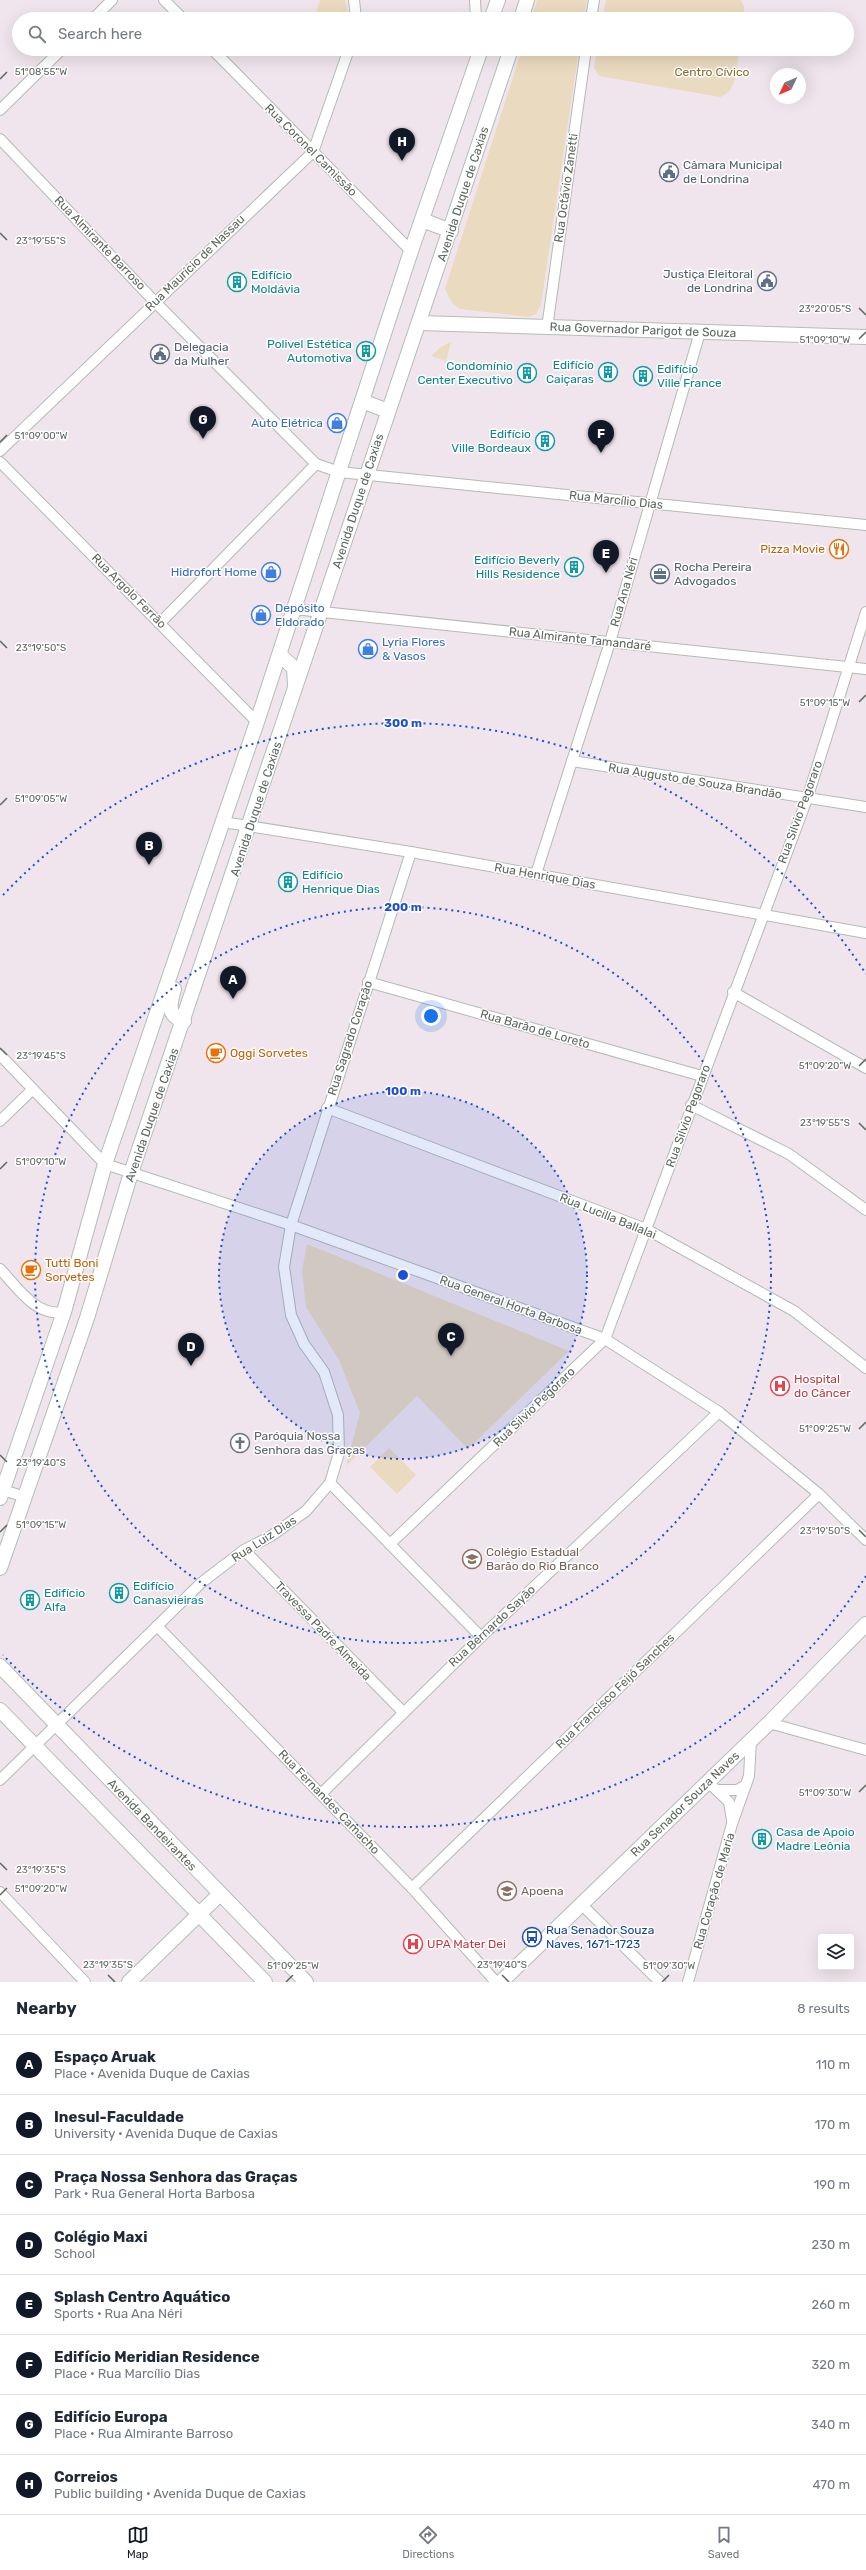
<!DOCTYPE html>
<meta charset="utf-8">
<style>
:root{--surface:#fff;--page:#f6f6f7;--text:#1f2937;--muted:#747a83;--line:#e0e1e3;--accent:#111827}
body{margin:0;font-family:Rubik,sans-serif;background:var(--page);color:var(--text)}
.controls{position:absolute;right:12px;bottom:12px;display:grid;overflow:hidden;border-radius:4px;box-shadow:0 4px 16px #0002}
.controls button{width:36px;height:36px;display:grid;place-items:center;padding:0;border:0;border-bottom:1px solid var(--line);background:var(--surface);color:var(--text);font:20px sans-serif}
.compass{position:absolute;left:770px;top:68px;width:36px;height:36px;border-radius:50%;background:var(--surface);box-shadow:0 4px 16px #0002;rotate:226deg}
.you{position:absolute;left:431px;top:1016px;width:14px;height:14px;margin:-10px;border:3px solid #fff;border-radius:50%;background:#1a73e8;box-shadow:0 0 0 6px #1a73e833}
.badge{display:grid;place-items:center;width:26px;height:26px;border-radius:50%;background:var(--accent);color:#fff;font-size:13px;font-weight:700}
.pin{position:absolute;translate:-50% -33px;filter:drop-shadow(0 1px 2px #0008)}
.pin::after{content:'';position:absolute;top:21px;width:14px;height:12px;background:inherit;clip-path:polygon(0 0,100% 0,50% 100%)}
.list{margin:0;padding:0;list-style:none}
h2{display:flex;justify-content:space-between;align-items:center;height:52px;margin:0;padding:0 16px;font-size:17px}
h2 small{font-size:13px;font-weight:400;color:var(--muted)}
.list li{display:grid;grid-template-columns:26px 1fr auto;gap:12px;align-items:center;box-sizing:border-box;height:60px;padding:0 16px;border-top:1px solid var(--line)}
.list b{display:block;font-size:15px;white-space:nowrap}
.list p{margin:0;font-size:13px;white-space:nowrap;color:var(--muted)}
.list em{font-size:13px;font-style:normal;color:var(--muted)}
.icon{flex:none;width:22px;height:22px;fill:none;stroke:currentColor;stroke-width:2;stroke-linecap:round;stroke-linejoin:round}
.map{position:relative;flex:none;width:866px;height:1982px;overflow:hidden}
.search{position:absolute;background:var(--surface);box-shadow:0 4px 16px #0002;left:12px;right:12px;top:12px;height:44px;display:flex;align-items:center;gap:10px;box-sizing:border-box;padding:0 14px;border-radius:22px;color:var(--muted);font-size:15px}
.sheet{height:532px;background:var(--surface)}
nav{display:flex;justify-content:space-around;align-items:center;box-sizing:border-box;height:56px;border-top:1px solid var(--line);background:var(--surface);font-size:11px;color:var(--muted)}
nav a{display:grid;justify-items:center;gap:2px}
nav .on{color:var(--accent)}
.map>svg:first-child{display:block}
</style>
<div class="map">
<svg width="866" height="1982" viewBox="0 0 866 1982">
<rect width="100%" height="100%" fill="#f0e5ec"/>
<g fill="#eadabf">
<polygon points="320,0 345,0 350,19 314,19"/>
<polygon points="537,0 587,0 584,19 531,19"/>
<polygon points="606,0 741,0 744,7 743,19 602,19"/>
<polygon points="522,49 579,49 541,305 536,314 529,317 460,309 452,303 445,289"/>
<path d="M597,49H739C736,65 739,91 720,97L599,76L594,68Z"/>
<polygon points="451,342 446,361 431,356 441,347"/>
<polygon points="307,1244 569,1351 468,1449 417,1396 346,1466 360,1413 339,1360 306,1307 302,1271"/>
<polygon points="389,1448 416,1475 397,1494 370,1467"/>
</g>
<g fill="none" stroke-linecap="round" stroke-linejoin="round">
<defs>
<g id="street">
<polyline points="164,0 183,19"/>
<polyline points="354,0 356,19"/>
<polyline points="475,0 476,19"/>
<polyline points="93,19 112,0"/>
<polyline points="591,19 594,0"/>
<polyline points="212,49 411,251"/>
<polyline points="0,110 62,49"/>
<polyline points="0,139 155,302 316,464 339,472 866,525"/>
<polyline points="547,328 586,49"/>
<polyline points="0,451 313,152 349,49"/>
<polyline points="0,462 257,722"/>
<polyline points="294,609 866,669"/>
<polyline points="160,623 316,464"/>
<polyline points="572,761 866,807"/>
<polyline points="223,822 411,852 866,933"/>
<polyline points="536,874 610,642 700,332"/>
<polyline points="368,982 702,1076"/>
<polyline points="733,992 866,1068"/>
<polyline points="0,1055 105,1164 291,1225 605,1339 719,1412 819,1494 866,1540"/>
<polyline points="691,1105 789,1154 866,1210"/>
<polyline points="327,1108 646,1229 794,1311 866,1368"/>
<polyline points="0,1121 33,1089"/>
<path d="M0,1269C18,1288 36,1317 64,1312"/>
<polyline points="330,1483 481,1637"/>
<polyline points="0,1489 25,1497"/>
<polyline points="390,1544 605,1339 807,799 866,612"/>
<polyline points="244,1550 403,1712"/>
<polyline points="157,1626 412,1888 496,1982"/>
<polyline points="769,1723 866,1750"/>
<polyline points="0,1780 201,1583 244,1550 271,1536 306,1511 330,1483 339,1453 338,1415 324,1372 304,1344 291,1315 284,1267 291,1225 411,852"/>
<polyline points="708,1782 729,1802 732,1820"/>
<polyline points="719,1790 737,1790 746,1785"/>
<polyline points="321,1794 481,1637 719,1412"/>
<polyline points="412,1888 819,1494"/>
<polyline points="0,1892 85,1982"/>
<polyline points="581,1904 660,1982"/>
<polyline points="688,1982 732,1824 749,1776 751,1740"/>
</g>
<g id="secondary">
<polyline points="491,19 498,0"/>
<polyline points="521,19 527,0"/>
<polyline points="422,220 451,231"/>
<polyline points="419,323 866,337"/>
<polyline points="362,401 388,411"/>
<polyline points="280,655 294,668 295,684"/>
<path d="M174,989C170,1004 166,1015 184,1021"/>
<polyline points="0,1498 64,1312 105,1164 257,722 411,251 481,49"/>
<polyline points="0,1568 87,1318 131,1173 511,49"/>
<polyline points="0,1666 306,1982"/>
<polyline points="0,1710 265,1982"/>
<polyline points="129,1982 220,1894"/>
<polyline points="501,1982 769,1723 866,1624"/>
</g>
</defs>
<use href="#street" stroke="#b2bbb4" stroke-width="12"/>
<use href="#secondary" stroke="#b3beb6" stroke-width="16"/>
<use href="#street" stroke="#fff" stroke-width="10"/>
<use href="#secondary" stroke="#fff" stroke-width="14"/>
</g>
<path fill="none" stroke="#5c675e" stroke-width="1.5" d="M0,79L7,72M0,233L7,240M859,308L866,315M859,339L866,332M0,442L7,435M0,641L7,648M859,702L866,695M0,805L7,798M0,1048L7,1055M859,1066L866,1059M859,1123L866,1130M0,1169L7,1162M859,1429L866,1422M0,1455L7,1462M859,1530L866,1537M0,1532L7,1525M859,1792L866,1785M0,1863L7,1870M0,1895L7,1888M108,1975L115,1982M502,1975L509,1982M286,1982L293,1975M662,1982L669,1975"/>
<circle cx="403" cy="1275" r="184" fill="#1d4ed8" fill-opacity=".12"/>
<g fill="none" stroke="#1d4ed8" stroke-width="2" stroke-dasharray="2 4">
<circle cx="403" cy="1275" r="184"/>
<circle cx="403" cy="1275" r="368"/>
<path d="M866 1576A552 552 0 0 1 3 1655M3 895A552 552 0 0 1 866 974"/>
</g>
<defs>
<symbol id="civic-ring" viewBox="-11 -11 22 22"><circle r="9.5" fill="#fff" stroke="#5c6f8a" stroke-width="1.5"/><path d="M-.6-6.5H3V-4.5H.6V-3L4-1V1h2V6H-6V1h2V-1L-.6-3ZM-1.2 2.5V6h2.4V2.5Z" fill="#5c6f8a"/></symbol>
<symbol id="building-ring" viewBox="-11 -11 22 22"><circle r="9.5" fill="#fff" stroke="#0f9aa8" stroke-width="1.5"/><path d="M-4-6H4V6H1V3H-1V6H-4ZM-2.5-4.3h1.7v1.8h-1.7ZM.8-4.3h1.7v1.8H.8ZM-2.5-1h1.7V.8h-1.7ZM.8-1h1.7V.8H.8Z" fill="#0f9aa8"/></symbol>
<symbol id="shop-ring" viewBox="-11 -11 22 22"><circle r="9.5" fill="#fff" stroke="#3f7fe0" stroke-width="1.5"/><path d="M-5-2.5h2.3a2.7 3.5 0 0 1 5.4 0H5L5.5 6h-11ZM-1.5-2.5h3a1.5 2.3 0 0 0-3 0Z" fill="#3f7fe0"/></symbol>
<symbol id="restaurant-ring" viewBox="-11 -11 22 22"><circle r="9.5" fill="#fff" stroke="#e8710a" stroke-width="1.5"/><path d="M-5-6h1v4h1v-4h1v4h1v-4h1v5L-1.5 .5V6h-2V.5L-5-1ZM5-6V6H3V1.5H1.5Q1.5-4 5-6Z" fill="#e8710a"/></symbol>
<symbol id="office-ring" viewBox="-11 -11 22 22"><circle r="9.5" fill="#fff" stroke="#5c6f8a" stroke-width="1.5"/><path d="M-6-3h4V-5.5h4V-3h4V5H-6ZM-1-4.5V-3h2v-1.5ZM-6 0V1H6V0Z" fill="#5c6f8a"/></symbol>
<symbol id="cafe-ring" viewBox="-11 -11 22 22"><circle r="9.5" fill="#fff" stroke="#e8710a" stroke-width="1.5"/><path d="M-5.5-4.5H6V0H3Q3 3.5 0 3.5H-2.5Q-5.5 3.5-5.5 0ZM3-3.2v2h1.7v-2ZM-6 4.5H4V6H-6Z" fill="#e8710a"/></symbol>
<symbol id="hospital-ring" viewBox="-11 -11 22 22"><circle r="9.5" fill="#fff" stroke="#e0444e" stroke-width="1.5"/><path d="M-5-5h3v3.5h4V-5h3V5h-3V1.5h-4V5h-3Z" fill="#e0444e"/></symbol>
<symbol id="church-ring" viewBox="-11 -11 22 22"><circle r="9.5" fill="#fff" stroke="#6b7280" stroke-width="1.5"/><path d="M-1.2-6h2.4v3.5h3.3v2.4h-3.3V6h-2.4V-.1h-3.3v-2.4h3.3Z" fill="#6b7280"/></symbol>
<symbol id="school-ring" viewBox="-11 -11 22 22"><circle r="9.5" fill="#fff" stroke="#8d6e63" stroke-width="1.5"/><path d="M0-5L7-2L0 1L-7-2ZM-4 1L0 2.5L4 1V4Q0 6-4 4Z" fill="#8d6e63"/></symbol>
<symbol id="bus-ring" viewBox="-11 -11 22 22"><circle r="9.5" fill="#fff" stroke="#1a4fb4" stroke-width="1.5"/><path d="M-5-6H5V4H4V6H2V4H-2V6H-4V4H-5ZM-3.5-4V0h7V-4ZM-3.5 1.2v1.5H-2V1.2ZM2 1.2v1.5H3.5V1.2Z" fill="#1a4fb4"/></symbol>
</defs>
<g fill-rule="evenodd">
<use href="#civic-ring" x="658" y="161" width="22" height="22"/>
<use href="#civic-ring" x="756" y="270" width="22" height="22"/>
<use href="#building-ring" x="226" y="271" width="22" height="22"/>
<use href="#building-ring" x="355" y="340" width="22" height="22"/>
<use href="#civic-ring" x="149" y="343" width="22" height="22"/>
<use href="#building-ring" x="597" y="361" width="22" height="22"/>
<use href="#building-ring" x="516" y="362" width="22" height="22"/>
<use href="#building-ring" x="632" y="365" width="22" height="22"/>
<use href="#shop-ring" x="326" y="412" width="22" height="22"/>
<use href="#building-ring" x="534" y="430" width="22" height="22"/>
<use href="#restaurant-ring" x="828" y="538" width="22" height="22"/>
<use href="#building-ring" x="563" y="556" width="22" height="22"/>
<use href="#shop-ring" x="260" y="561" width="22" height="22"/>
<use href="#office-ring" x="649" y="563" width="22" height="22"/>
<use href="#shop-ring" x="250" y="604" width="22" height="22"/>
<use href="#shop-ring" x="357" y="638" width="22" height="22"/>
<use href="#building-ring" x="277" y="871" width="22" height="22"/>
<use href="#cafe-ring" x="205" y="1042" width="22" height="22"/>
<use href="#cafe-ring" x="20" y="1259" width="22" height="22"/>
<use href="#hospital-ring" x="769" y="1375" width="22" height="22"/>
<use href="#church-ring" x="229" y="1432" width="22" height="22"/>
<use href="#school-ring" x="461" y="1548" width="22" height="22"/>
<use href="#building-ring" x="108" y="1582" width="22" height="22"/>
<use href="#building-ring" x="19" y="1589" width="22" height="22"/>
<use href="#building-ring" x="751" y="1828" width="22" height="22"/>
<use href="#school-ring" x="496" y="1880" width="22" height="22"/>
<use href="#bus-ring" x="521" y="1926" width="22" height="22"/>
<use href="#hospital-ring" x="402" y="1933" width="22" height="22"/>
</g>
<g text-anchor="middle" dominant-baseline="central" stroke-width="3" stroke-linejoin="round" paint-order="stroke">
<g font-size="12" fill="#8c6d2e" stroke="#fff">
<text x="712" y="72">Centro Cívico</text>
</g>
<g font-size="12" fill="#5c675e" stroke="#fff">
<text transform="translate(311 150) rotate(45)">Rua Coronel Camissão</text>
<text transform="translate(566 188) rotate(-82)">Rua Octávio Zanetti</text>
<text transform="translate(463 194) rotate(-72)">Avenida Duque de Caxias</text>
<text transform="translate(100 243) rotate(46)">Rua Almirante Barroso</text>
<text transform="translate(195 263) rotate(-44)">Rua Maurício de Nassau</text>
<text transform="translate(643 330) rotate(2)">Rua Governador Parigot de Souza</text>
<text transform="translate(616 500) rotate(6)">Rua Marcílio Dias</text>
<text transform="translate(358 501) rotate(-72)">Avenida Duque de Caxias</text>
<text transform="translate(129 591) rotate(45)">Rua Argolo Ferrão</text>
<text transform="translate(624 592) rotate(-74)">Rua Ana Néri</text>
<text transform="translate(580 639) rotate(6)">Rua Almirante Tamandaré</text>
<text transform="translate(695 781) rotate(9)">Rua Augusto de Souza Brandão</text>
<text transform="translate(256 809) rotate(-72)">Avenida Duque de Caxias</text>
<text transform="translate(800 812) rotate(-70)">Rua Silvio Pegoraro</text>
<text transform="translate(545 876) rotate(10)">Rua Henrique Dias</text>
<text transform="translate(535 1029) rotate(16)">Rua Barão de Loreto</text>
<text transform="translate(350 1038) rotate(-72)">Rua Sagrado Coração</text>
<text transform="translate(152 1115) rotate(-71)">Avenida Duque de Caxias</text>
<text transform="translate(688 1116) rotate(-70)">Rua Silvio Pegoraro</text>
<text transform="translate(608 1216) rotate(22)">Rua Lucilla Ballalai</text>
<text transform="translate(511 1305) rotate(20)">Rua General Horta Barbosa</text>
<text transform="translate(534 1407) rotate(-44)">Rua Silvio Pegoraro</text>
<text transform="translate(264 1539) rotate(-33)">Rua Luiz Dias</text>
<text transform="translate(492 1626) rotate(-43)">Rua Bernardo Sayão</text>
<text transform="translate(323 1631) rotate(46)">Travessa Padre Almeida</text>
<text transform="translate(615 1691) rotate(-44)">Rua Francisco Feijó Sanches</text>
<text transform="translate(329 1802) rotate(46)">Rua Fernandes Camacho</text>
<text transform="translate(685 1804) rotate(-44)">Rua Senador Souza Naves</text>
<text transform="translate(152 1825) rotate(46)">Avenida Bandeirantes</text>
<text transform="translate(714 1891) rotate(-74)">Rua Coração de Maria</text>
</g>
<g font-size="12" fill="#4e5e75" stroke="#fff" text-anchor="start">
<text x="683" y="165">Câmara Municipal<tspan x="683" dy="14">de Londrina</tspan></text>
<text x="753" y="274" text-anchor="end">Justiça Eleitoral<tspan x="753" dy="14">de Londrina</tspan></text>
<text x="174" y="347">Delegacia<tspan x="174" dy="14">da Mulher</tspan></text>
<text x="674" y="567">Rocha Pereira<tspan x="674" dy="14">Advogados</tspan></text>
</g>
<g font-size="12" fill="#0d838f" stroke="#fff" text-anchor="start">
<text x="251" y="275">Edifício<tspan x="251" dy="14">Moldávia</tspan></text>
<text x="352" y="344" text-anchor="end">Polivel Estética<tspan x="352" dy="14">Automotiva</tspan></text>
<text x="594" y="365" text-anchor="end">Edifício<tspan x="594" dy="14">Caiçaras</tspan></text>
<text x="513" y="366" text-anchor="end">Condomínio<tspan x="513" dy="14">Center Executivo</tspan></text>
<text x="657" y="369">Edifício<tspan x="657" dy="14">Ville France</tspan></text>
<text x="531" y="434" text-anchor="end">Edifício<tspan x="531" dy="14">Ville Bordeaux</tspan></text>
<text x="560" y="560" text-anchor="end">Edifício Beverly<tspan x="560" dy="14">Hills Residence</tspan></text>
<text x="302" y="875">Edifício<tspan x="302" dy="14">Henrique Dias</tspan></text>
<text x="133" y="1586">Edifício<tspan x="133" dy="14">Canasvieiras</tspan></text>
<text x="44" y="1593">Edifício<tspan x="44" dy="14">Alfa</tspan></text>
<text x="776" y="1832">Casa de Apoio<tspan x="776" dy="14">Madre Leônia</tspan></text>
</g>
<g font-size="12" fill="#366cbe" stroke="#fff" text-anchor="end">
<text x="323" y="423">Auto Elétrica</text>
<text x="257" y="572">Hidrofort Home</text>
<text x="275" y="608" text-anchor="start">Depósito<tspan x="275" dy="14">Eldorado</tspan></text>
<text x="382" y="642" text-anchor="start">Lyria Flores<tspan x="382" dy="14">&amp; Vasos</tspan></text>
</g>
<g font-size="12" fill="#c56008" stroke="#fff" text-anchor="start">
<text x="825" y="549" text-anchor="end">Pizza Movie</text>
<text x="230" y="1053">Oggi Sorvetes</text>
<text x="45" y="1263">Tutti Boni<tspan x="45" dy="14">Sorvetes</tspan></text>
</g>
<g font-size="12" fill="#be3a42" stroke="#fff" text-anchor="start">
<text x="794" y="1379">Hospital<tspan x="794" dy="14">do Câncer</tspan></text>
<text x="427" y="1944">UPA Mater Dei</text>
</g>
<g font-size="12" fill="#5b616d" stroke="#fff" text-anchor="start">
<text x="254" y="1436">Paróquia Nossa<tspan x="254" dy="14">Senhora das Graças</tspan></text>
</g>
<g font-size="12" fill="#785e54" stroke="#fff" text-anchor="start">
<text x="486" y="1552">Colégio Estadual<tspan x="486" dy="14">Barão do Rio Branco</tspan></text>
<text x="521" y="1891">Apoena</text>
</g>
<g font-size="12" fill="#164399" stroke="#fff" text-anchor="start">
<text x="546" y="1930">Rua Senador Souza<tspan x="546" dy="14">Naves, 1671-1723</tspan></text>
</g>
</g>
<g font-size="10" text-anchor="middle" fill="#5c675e" stroke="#fff" stroke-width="3" stroke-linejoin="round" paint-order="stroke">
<text x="41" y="75">51°08'55"W</text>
<text x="41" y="244">23°19'55"S</text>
<text x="825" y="312">23°20'05"S</text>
<text x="825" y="343">51°09'10"W</text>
<text x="41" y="439">51°09'00"W</text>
<text x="41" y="651">23°19'50"S</text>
<text x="825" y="706">51°09'15"W</text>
<text x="41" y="802">51°09'05"W</text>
<text x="41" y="1059">23°19'45"S</text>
<text x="825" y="1069">51°09'20"W</text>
<text x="825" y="1126">23°19'55"S</text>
<text x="41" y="1165">51°09'10"W</text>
<text x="825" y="1432">51°09'25"W</text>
<text x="41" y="1466">23°19'40"S</text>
<text x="41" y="1528">51°09'15"W</text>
<text x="825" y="1534">23°19'50"S</text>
<text x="825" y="1796">51°09'30"W</text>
<text x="41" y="1873">23°19'35"S</text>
<text x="41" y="1892">51°09'20"W</text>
<text x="108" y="1968">23°19'35"S</text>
<text x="502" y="1968">23°19'40"S</text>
<text x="293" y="1969">51°09'25"W</text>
<text x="669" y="1969">51°09'30"W</text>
</g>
<circle cx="403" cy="1275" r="6" fill="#1d4ed8" stroke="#fff" stroke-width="2"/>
<g font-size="12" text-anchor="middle" font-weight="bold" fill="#1d4ed8" stroke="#fff" stroke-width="3" stroke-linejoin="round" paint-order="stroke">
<text x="403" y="727">300 m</text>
<text x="403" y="911">200 m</text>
<text x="403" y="1095">100 m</text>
</g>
</svg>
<div class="controls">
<button><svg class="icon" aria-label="layers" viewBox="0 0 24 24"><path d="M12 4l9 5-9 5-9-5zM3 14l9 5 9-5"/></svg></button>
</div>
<svg class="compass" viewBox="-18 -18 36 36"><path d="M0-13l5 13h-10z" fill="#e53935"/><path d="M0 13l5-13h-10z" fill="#747a83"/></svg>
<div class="you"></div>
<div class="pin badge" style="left:233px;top:999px">A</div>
<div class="pin badge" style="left:149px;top:865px">B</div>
<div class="pin badge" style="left:451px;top:1356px">C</div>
<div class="pin badge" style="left:191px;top:1366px">D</div>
<div class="pin badge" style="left:606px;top:573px">E</div>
<div class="pin badge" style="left:601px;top:453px">F</div>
<div class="pin badge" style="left:203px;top:439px">G</div>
<div class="pin badge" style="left:402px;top:161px">H</div>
<div class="search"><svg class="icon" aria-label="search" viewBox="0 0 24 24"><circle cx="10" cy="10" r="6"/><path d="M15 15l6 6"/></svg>Search here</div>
</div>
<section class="sheet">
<h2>Nearby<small>8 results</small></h2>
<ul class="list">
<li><span class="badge">A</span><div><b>Espaço Aruak</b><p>Place · Avenida Duque de Caxias</p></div><em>110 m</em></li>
<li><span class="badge">B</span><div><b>Inesul-Faculdade</b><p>University · Avenida Duque de Caxias</p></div><em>170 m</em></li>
<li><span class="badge">C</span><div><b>Praça Nossa Senhora das Graças</b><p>Park · Rua General Horta Barbosa</p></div><em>190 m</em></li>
<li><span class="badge">D</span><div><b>Colégio Maxi</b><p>School</p></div><em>230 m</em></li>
<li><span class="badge">E</span><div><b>Splash Centro Aquático</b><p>Sports · Rua Ana Néri</p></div><em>260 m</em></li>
<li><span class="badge">F</span><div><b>Edifício Meridian Residence</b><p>Place · Rua Marcílio Dias</p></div><em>320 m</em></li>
<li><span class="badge">G</span><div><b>Edifício Europa</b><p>Place · Rua Almirante Barroso</p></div><em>340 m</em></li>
<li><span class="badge">H</span><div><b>Correios</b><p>Public building · Avenida Duque de Caxias</p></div><em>470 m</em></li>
</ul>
</section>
<nav>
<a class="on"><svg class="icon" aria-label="map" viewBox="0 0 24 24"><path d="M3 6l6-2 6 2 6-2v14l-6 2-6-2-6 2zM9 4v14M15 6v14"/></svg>Map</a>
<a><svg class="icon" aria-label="directions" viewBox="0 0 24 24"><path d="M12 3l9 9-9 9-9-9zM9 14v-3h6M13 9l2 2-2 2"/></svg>Directions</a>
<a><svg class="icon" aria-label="saved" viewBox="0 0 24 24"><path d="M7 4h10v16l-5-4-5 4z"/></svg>Saved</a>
</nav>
